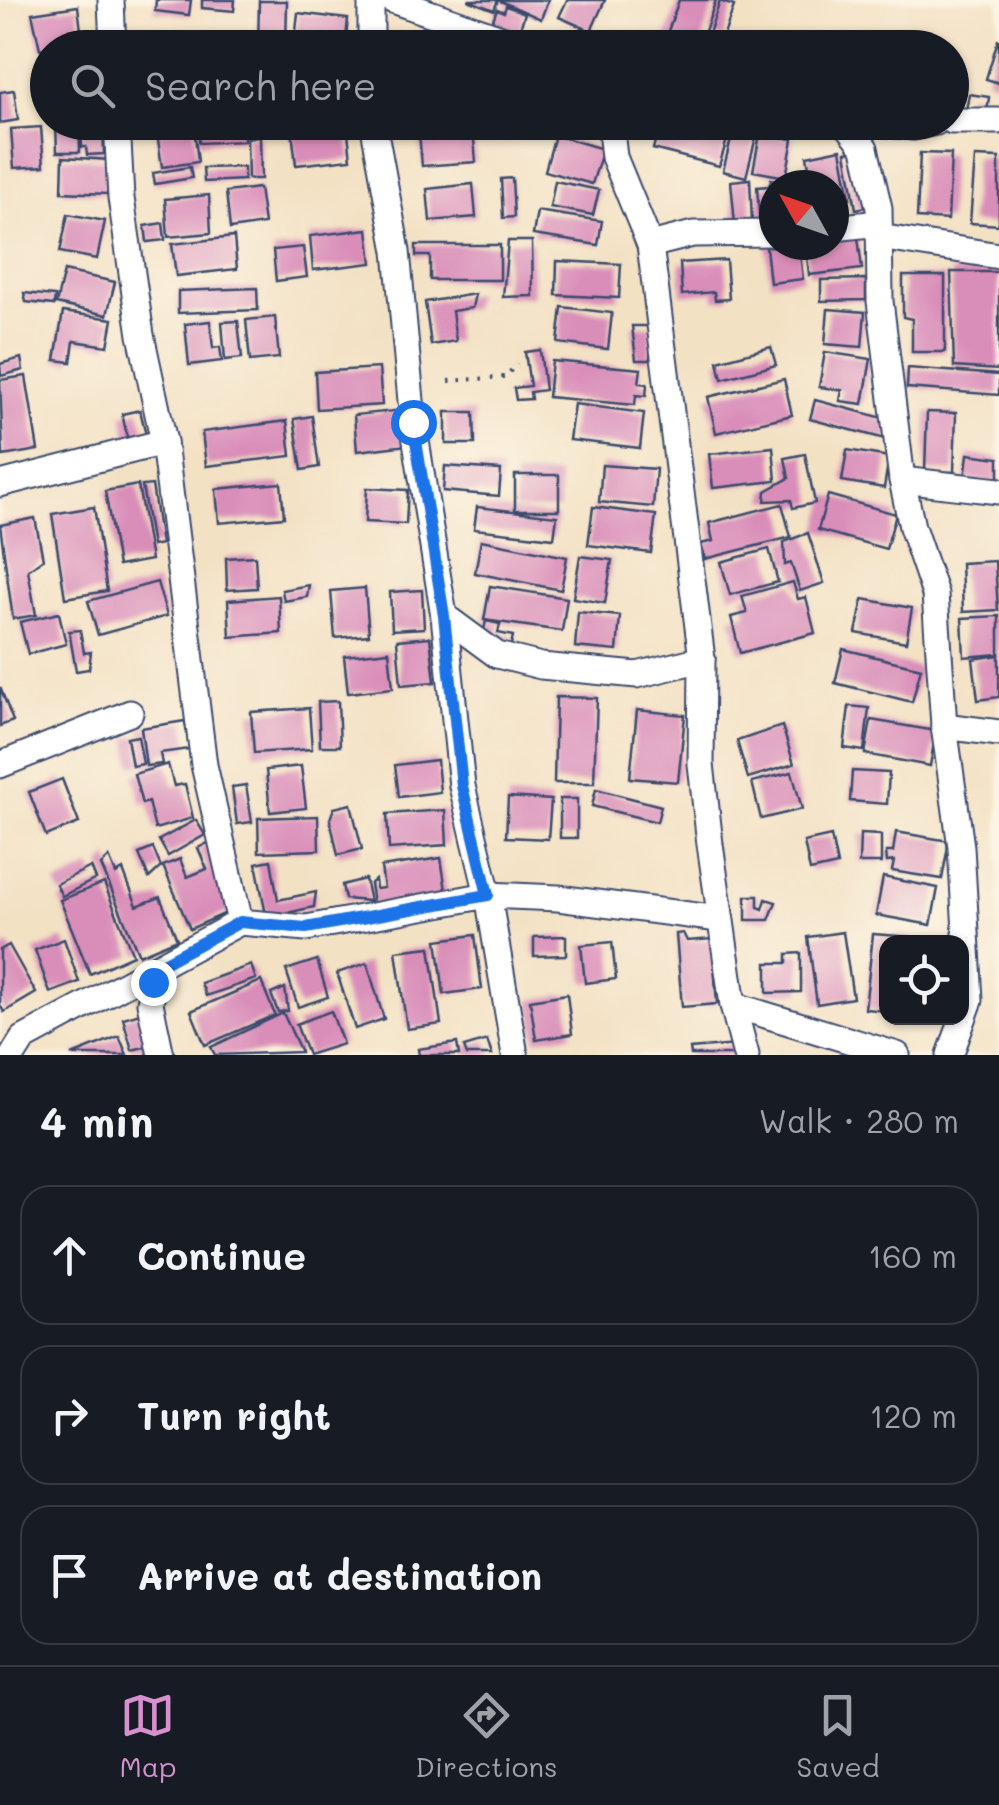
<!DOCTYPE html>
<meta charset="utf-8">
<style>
:root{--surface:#171b24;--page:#242831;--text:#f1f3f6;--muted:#9ea1a6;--line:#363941;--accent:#d690ce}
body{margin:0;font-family:Mali,sans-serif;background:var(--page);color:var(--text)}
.controls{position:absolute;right:30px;bottom:30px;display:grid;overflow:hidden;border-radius:20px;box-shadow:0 2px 8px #0004}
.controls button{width:90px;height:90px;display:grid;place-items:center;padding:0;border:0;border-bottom:2px solid var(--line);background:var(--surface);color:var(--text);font:50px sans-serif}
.compass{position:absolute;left:759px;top:170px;width:90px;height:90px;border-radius:50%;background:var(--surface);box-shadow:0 2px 8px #0004;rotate:310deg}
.stop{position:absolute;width:30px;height:30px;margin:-22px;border:8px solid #1a73e8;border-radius:50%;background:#fff}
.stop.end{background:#1a73e8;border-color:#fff;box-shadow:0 2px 10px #0008}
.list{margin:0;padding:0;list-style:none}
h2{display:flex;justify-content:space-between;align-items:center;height:130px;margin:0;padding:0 40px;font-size:42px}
h2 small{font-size:32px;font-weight:400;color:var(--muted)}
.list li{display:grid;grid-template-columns:65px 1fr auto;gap:30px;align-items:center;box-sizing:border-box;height:140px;margin:0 20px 20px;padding:0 20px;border:2px solid var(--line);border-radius:30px}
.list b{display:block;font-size:38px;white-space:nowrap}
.list em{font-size:32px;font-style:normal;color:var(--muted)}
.icon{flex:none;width:55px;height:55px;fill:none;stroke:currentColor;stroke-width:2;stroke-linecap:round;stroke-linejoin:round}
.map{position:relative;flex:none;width:999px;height:1055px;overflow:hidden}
.search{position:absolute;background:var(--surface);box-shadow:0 2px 8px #0004;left:30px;right:30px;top:30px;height:110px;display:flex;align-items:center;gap:25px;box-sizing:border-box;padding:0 35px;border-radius:55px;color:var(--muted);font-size:38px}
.sheet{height:610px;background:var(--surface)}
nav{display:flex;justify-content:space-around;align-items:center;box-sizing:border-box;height:140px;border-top:2px solid var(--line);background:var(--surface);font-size:28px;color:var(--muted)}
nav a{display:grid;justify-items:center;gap:5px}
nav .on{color:var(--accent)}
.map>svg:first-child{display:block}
</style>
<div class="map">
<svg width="999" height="1055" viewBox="0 0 999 1055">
<rect width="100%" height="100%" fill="#fcf5e5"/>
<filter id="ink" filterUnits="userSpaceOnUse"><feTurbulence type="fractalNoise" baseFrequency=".01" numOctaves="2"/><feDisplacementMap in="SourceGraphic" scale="20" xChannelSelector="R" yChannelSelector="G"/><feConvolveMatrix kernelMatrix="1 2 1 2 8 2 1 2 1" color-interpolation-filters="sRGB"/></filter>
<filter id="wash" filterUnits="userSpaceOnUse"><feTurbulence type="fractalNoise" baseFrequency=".0048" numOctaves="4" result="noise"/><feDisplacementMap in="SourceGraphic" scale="40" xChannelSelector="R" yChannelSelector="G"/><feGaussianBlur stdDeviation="2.25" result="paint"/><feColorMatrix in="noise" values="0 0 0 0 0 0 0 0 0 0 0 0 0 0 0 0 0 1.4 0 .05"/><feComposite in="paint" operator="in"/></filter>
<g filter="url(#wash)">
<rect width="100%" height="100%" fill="#f3e1c4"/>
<g id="blocks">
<g fill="#d98db9">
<polygon points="156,0 191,0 189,15 155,11"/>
<polygon points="202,0 235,0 234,11 202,8"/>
<polygon points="468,0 548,0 541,19 498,0 494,10"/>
<polygon points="567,0 605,0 591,31 559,17"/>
<polygon points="679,0 716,0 699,48 662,48"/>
<polygon points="259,1 287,1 286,48 258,48"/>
<polygon points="720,1 734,6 723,38 709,33"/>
<polygon points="78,6 82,39 40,49 32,13"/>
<polygon points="506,6 525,13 518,35 491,25 497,9 504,12"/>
<polygon points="298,13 348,19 345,48 294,48"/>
<polygon points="417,32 458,47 458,48 412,48"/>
<polygon points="827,34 867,42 866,48 824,48"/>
<polygon points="998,40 999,40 999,83 986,79"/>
<polygon points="14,90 18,120 0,123 0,92"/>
<polygon points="969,94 989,97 987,113 966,111"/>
<polygon points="56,122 79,122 80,152 57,152"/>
<polygon points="81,122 103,122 104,154 87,155 86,147 82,147"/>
<polygon points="660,122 690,122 729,133 719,166 653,149"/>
<polygon points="347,124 351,159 296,165 292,131"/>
<polygon points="244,125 244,141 199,143 199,127"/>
<polygon points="41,127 44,166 14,168 11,129"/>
<polygon points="194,128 198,162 162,167 157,133"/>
<polygon points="473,128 476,162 422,166 419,133"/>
<polygon points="733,131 756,137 746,177 723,171"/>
<polygon points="760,134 793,139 786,177 753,171"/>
<polygon points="555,135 603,149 592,184 545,171"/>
<polygon points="260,137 261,179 248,179 247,138"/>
<polygon points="841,149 850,198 834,201 834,185 812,185 807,156"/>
<polygon points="861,149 871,206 856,209 846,152"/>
<polygon points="920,153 951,154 948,220 917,218"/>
<polygon points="63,157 110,160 108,194 62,192"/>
<polygon points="975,157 999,158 999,225 970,223"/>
<polygon points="190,167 192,178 155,184 153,173"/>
<polygon points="244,167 244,180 204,182 203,168"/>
<polygon points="512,178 514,217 503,218 501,179"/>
<polygon points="750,179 752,222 735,224 731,181"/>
<polygon points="771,179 794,185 774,185 774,224 760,225 757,187 769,186"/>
<polygon points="555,181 599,190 593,215 550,207"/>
<polygon points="473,184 476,217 430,221 427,189"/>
<polygon points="259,188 264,224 230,229 226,192"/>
<polygon points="209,195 211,233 168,237 165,199"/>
<polygon points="537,211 602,221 598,245 533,235"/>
<polygon points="68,214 105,221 97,259 60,252"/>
<polygon points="163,223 165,240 147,242 145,226"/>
<polygon points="368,229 372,263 313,270 310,236"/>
<polygon points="234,237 237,269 176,276 172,244"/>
<polygon points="858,237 862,269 809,275 806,245 834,245 834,240"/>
<polygon points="765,238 774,245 799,245 803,279 770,283"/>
<polygon points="508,241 532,241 533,296 503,297"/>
<polygon points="416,245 500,245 500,280 430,280 430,256 416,256"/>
<polygon points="303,247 307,277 276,281 273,250"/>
<polygon points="726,260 729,299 715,300 714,292 682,295 680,263"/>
<polygon points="557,261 621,264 619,298 556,295"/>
<polygon points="64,271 115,282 107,315 56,304"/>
<polygon points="951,272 999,272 999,370 954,367"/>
<polygon points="903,276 945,276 945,352 912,352 912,319 903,317"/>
<polygon points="866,279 866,300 821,301 821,280"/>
<polygon points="257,288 258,310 178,313 178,291"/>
<polygon points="24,293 55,296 54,305 26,302"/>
<polygon points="475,294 472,308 452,311 456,341 431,345 425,302"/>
<polygon points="562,307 612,313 608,349 558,343"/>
<polygon points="828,309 865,312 862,347 825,344"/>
<polygon points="63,312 113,319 108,346 74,341 71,362 55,360"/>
<polygon points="275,317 279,358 250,361 246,320"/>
<polygon points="210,321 213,348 220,347 222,361 189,365 185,324"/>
<polygon points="238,321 242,358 225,360 222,322"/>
<polygon points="632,326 651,326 650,360 636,360"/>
<polygon points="771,347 776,365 722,379 718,361"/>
<polygon points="540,350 545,390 530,392 531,399 516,400 514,388 530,386 525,352"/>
<polygon points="825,352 871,359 863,404 840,401 842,390 819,387"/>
<polygon points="21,358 23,370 1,376 0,364"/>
<polygon points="552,361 641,369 639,383 647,384 646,396 636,395 635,405 548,397"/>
<polygon points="379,368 382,405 317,409 315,372"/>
<polygon points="908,368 999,375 999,395 907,388"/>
<polygon points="26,376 38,450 3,456 0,380"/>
<polygon points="784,379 792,415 716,433 708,397"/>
<polygon points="815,400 887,419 889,440 810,419"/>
<polygon points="574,404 644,413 640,448 569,440"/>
<polygon points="140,410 146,435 128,440 122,414"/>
<polygon points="404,410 408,445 357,451 354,415"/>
<polygon points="446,412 474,412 475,444 446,444"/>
<polygon points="927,412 956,413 954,472 925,471"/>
<polygon points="312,416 319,467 302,470 294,419"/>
<polygon points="287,421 291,456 206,466 202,432"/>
<polygon points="773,447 776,481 713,488 709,454"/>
<polygon points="847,450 889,457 884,488 842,481"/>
<polygon points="805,454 815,503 793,508 791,500 765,501 766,491 789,478 785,458"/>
<polygon points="968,454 999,458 999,483 965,479"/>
<polygon points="602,465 656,469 653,507 599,502"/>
<polygon points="445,466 501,470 499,496 443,491"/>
<rect x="515" y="475" width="44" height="35"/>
<polygon points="281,483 284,517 219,523 216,489"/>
<polygon points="138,485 151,560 118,566 105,491"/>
<polygon points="152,485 161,544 152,546 142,486"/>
<polygon points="367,488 408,490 406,524 365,522"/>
<polygon points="828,495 896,514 886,549 818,530"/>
<polygon points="782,504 791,537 705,559 701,544 713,541 709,523"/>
<polygon points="94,507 107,591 65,598 52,514"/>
<polygon points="477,507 557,516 554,538 474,529"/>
<polygon points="593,507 656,515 651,553 588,545"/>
<polygon points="35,518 43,559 28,570 36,615 13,619 0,525"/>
<polygon points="808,533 824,583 800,591 791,563 785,565 784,542"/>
<polygon points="481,540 567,557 561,590 475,573"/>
<polygon points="769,549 778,582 730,595 721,562"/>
<polygon points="255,556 257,588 227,590 226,558"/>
<polygon points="580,556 612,560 605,603 573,598"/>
<polygon points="995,561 998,610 963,612 961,563"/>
<polygon points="157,582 167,616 98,635 88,601"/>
<polygon points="793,582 798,599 806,597 815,633 740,653 731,617 747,613 742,596"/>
<polygon points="309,585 307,597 284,601 282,590"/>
<polygon points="490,586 567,598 562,631 484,620"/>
<polygon points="365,588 369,635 335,638 331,591"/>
<polygon points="422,590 424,628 392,630 390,592"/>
<polygon points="279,596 281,633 230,637 228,600"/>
<polygon points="863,599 912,608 906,642 856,633"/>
<polygon points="578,612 620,616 617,651 575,647"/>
<polygon points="59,613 66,644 28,654 20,622"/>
<polygon points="999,616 999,654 964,657 962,618"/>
<polygon points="486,621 500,624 498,633 513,636 510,649 481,642"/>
<polygon points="80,630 84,653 91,652 89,669 76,671 69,631"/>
<polygon points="430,637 435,682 401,685 397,640"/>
<polygon points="843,649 921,668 912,702 835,683"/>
<polygon points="389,651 393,688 348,693 344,656"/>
<polygon points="999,655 999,697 978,700 973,659"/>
<polygon points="0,687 13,721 0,726"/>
<polygon points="556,697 597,698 594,783 554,783"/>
<polygon points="338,701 340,746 320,746 318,702"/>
<polygon points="849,706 869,708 864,751 844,748"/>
<polygon points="309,708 312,749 254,753 251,712"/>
<polygon points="637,710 685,715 678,782 630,778"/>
<polygon points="871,720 936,731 930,766 865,754"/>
<polygon points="185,721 189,749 160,753 162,764 146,766 141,728"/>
<polygon points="782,726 794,764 748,778 737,741"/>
<polygon points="138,736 143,764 132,766 127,738"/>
<polygon points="437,760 440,792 399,797 395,765"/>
<polygon points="168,764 174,786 185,784 193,818 155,829 148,802 142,804 134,774"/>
<polygon points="301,766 306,808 270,812 266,770"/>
<polygon points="852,771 889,773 887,804 850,801"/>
<polygon points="792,772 802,809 761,819 752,782"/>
<polygon points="62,779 79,823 46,836 29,792"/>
<polygon points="246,785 252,822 237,824 232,787"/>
<polygon points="596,789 661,806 657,822 592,806"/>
<polygon points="508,797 551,800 548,839 506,837"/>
<rect x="560" y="799" width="17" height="39"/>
<polygon points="351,804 362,849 338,855 330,819 334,808"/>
<polygon points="445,810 447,845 389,849 387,814"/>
<polygon points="318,816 319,850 259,852 258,818"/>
<polygon points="196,820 205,835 168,856 159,840"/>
<polygon points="896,832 949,841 942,879 892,871 894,861 887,862 886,852 893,852"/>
<polygon points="860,834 881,835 881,863 859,863"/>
<polygon points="831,836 837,865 810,871 804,842"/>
<polygon points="210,842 233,910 190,929 163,866 180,859 187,877 207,869 198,848"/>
<polygon points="153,848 161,867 149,878 139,854"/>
<polygon points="109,857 116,874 123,870 137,906 160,897 177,939 139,955 101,865"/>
<polygon points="441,858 447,897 374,909 370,884 375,880 376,889 384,888 381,867"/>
<polygon points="271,860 278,900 316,892 314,907 273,916 265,910 256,863"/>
<polygon points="91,867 96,879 62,896 56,884"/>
<polygon points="883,877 938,888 931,925 876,915"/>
<polygon points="365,879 370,901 345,899 342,885"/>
<polygon points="104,883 133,955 90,974 60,900"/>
<polygon points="746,896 758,896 758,907 763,909 766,899 776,902 769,920 746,920"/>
<polygon points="843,932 853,998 817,1004 808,937"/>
<polygon points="683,933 687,941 712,939 717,1004 682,1007 676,934"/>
<polygon points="873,934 911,937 910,942 886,942 886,1011 865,1009"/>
<polygon points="475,935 482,989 444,994 437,940"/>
<polygon points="566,936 566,955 534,956 534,937"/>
<polygon points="64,939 79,982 50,993 35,950"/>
<polygon points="612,942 616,979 585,983 581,945"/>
<polygon points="9,945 36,993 4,1012 0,1005 0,950"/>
<polygon points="430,947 441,1024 407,1029 396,951"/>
<polygon points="801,953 801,992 767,993 767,963 787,963 787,954"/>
<polygon points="317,960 328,997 298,1007 286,970"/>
<polygon points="367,963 384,1019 355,1029 337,973"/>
<polygon points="251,965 256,979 206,996 201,983"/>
<polygon points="261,981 275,1015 205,1045 191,1011"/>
<polygon points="285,988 288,1011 278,1012 271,994"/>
<polygon points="567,994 572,1034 536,1040 530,1000"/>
<polygon points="331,1011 343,1044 308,1055 296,1024"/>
<polygon points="140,1013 148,1046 132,1050 123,1018"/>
<polygon points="283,1013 301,1052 215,1055 211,1047"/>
<polygon points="119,1036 127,1055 72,1055"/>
<polygon points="487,1040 492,1055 467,1055 464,1047"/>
<polygon points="457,1043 459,1055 419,1055 418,1049"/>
<polygon points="737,1045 738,1055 691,1055 690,1049"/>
</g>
</g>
</g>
<g filter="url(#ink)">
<use href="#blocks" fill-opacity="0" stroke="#3b4a6d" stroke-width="2.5"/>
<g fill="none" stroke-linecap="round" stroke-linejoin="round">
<defs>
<g id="street">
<polyline points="111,0 113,48"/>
<polyline points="392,0 530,48"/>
<polyline points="371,48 371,0"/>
<polyline points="952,121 999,121"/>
<polyline points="117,122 121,198 141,335 164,442 204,765 240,922"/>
<polyline points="373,122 397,251 413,422 444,616 462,786 488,895 515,1055"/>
<polyline points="610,122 614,157 650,245 702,659 701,764 710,844 733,1005 746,1055"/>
<polyline points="845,122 865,148 879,208 880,301 902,480 912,527 935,594 944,726 961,847 970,1000 950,1055"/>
<polyline points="875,122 913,127 936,122"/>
<polyline points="834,228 879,223"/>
<polyline points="879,237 999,256"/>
<polyline points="650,245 693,234 774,233"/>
<polyline points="902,480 999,491"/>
<polyline points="0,484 164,442"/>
<polyline points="444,616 497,655 541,666 637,675 702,659"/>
<polyline points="944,726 999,733"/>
<polyline points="0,765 130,713"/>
<polyline points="158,966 150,1003 161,1055"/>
<polyline points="733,1005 897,1055"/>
<polyline points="13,1055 23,1039 240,922 306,928 488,895 558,898 719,919"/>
</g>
</defs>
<use href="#street" stroke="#3b4a6d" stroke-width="29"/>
<polyline stroke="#3b4a6d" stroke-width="4" stroke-dasharray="2.5 8" stroke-linecap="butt" points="449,381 505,377 517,364"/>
<use href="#street" stroke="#fff" stroke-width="25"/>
</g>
</g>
<g fill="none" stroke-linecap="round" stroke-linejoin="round" filter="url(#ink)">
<polyline stroke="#1a73e8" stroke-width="12" points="153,982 158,966 240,922 306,928 488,895 462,786 444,616 413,422"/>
</g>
</svg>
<div class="controls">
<button><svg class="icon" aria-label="locate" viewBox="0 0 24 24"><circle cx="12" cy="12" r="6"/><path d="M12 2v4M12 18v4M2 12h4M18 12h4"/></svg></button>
</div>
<svg class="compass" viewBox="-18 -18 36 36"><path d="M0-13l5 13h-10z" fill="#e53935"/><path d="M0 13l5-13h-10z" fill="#9ea1a6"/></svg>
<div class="stop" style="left:413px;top:422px"></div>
<div class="stop end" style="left:153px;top:982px"></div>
<div class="search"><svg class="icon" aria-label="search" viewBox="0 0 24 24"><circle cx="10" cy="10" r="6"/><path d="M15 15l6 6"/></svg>Search here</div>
</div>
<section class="sheet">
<h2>4 min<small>Walk · 280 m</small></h2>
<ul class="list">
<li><svg class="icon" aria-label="ahead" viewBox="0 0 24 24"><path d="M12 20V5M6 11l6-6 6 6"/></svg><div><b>Continue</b></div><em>160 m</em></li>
<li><svg class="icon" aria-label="right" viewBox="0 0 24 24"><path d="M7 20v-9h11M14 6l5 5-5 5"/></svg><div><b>Turn right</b></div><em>120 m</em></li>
<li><svg class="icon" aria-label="arrive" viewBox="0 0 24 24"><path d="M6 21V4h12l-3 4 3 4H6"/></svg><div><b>Arrive at destination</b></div></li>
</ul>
</section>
<nav>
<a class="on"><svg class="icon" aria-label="map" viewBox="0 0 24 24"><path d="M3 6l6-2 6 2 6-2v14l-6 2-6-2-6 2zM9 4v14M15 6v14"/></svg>Map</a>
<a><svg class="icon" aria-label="directions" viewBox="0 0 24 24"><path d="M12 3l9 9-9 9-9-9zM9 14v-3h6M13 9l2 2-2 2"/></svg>Directions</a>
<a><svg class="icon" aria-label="saved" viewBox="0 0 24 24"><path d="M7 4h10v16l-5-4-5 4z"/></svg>Saved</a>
</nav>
